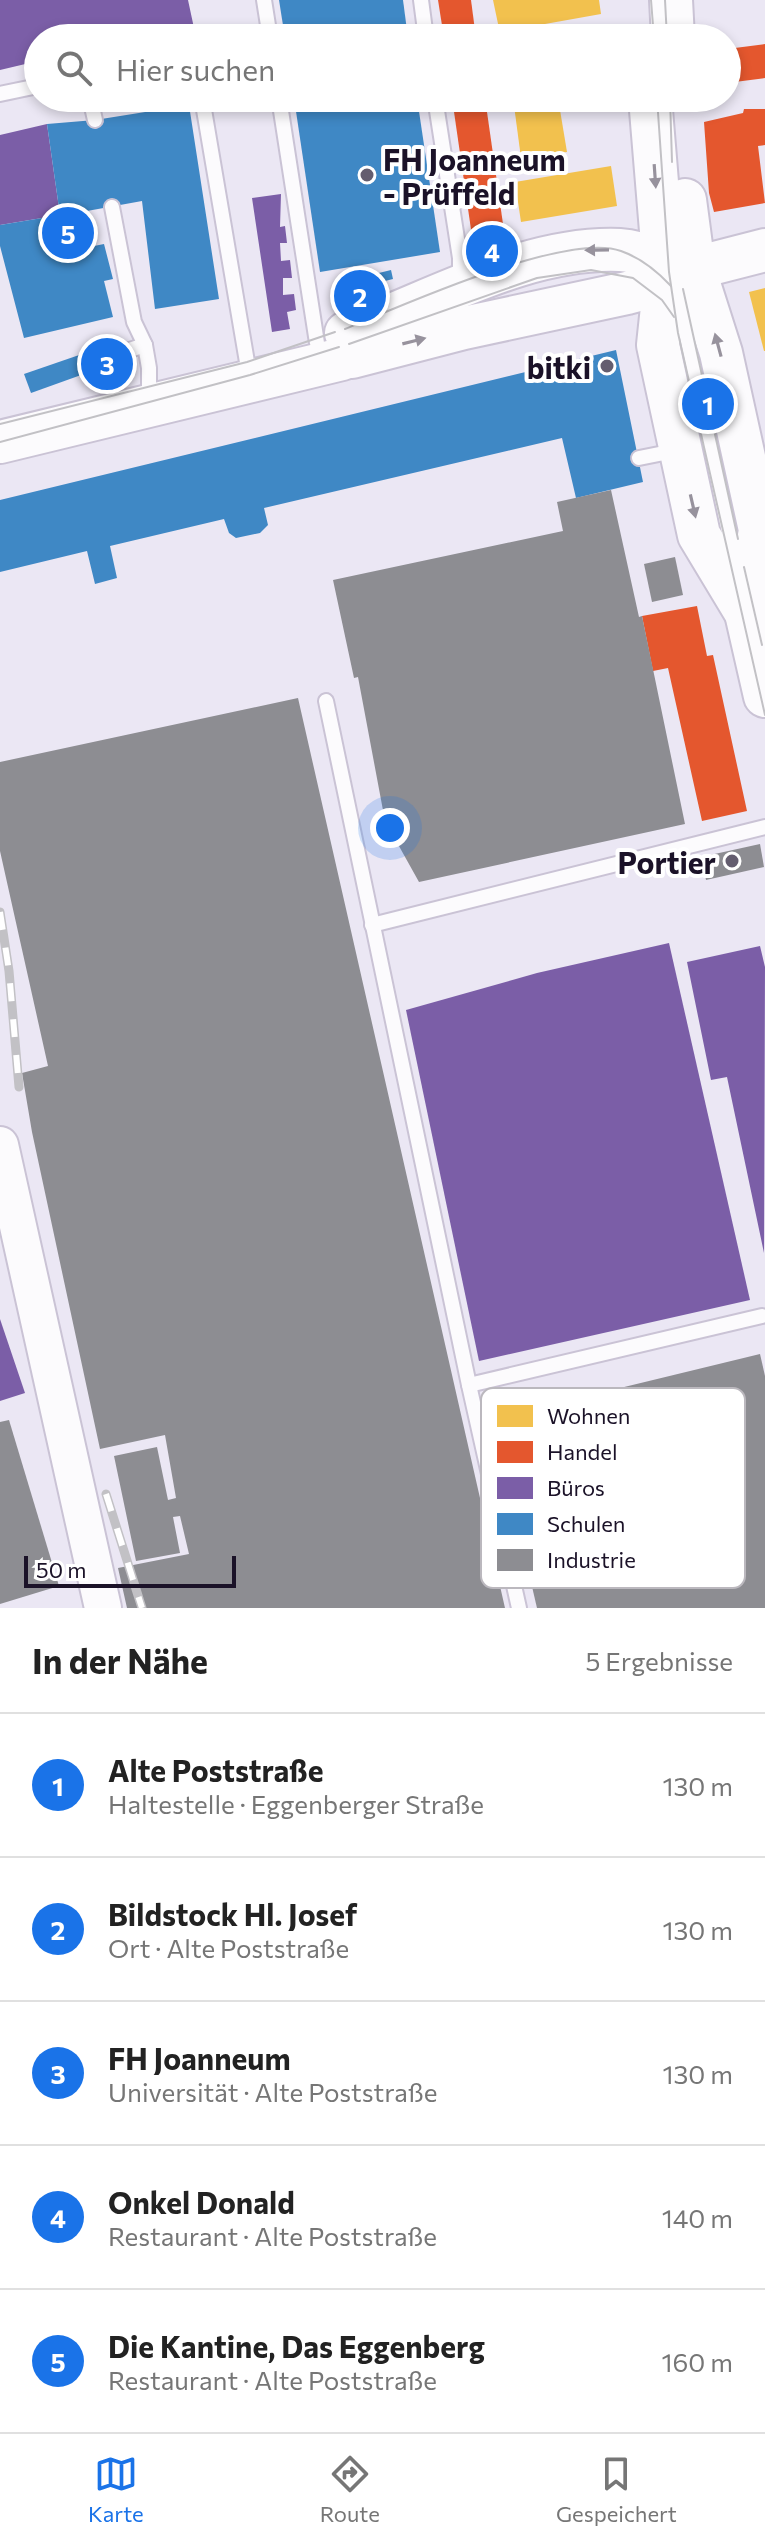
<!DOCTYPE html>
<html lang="de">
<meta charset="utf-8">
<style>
:root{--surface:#fff;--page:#f6f6f6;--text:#222;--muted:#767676;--line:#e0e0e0;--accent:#1a73e8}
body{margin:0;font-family:Commissioner,sans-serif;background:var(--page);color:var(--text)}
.scale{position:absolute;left:24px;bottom:20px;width:212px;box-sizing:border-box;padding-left:8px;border:4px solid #1b1228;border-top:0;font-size:22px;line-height:28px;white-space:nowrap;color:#1b1228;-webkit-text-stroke:6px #fff;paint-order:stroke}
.you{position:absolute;left:390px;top:828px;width:28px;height:28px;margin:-20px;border:6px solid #fff;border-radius:50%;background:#1a73e8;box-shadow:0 0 0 12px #1a73e833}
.badge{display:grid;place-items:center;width:52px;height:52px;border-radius:50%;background:var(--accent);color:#fff;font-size:26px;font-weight:700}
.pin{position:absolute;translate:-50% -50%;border:4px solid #fff;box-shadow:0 2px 8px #0006}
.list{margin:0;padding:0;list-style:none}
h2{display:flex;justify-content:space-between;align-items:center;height:104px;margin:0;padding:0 32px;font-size:34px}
h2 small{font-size:26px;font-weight:400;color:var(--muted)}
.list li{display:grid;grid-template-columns:52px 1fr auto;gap:24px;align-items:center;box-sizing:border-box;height:144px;padding:0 32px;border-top:2px solid var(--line)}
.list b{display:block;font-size:30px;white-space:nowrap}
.list p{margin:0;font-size:26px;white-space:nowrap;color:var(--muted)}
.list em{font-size:26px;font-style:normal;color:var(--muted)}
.icon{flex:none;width:44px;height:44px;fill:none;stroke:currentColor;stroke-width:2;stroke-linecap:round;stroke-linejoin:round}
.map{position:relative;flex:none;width:765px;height:1608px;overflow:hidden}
.search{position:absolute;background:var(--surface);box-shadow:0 4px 12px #0003;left:24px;right:24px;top:24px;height:88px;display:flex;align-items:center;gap:20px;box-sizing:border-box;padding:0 28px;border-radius:44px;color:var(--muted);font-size:30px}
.sheet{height:824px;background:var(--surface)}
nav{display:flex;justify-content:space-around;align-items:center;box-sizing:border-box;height:112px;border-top:2px solid var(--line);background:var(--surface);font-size:22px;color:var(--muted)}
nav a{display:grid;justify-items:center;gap:4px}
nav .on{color:var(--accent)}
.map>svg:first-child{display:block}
</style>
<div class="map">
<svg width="765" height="1608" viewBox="0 0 765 1608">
<rect width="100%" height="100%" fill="#ebe7f4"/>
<g fill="#f2c14e">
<polygon points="493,0 599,0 601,14 545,24 547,38 501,38"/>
<polygon points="513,98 558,98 567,152 521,158"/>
<polygon points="611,166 617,206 521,222 515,182"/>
<polygon points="765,288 765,351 764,351 749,292"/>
</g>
<g fill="#e4572e">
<polygon points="438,0 471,0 476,38 444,38"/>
<polygon points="765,44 765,78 727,83 727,49"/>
<polygon points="452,98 485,98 507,252 475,257"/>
<polygon points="744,109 765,109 765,145 758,146 765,203 714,212 709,193 704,122 743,113"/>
<polygon points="697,606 707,656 713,655 747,811 702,821 668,668 653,671 642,616"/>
</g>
<g fill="#7b5ea7">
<polygon points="0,0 188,0 194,28 147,38 38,38 38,61 0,70"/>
<polygon points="47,124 60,215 0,225 0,135"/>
<polygon points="281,194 280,227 285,226 287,243 280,243 281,261 290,260 292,278 283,278 283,295 294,294 296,310 287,312 290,329 272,332 252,198"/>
<polygon points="669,943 750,1300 479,1361 406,1010 537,973"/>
<polygon points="760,946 765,967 764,1253 727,1077 711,1080 687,962"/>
<polygon points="0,1319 25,1393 0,1401"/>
</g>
<g fill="#3f88c5">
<polygon points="279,0 403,0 408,38 285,38"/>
<polygon points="294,98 417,98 440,252 320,272"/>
<polygon points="189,105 219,299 155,309 142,201 87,211 94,246 104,244 113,279 104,281 113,317 24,338 0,246 0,225 60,215 47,124 95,120"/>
<polygon points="391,270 393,279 337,293 334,284"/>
<polygon points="114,343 120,361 31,393 24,374"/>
<polygon points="616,350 643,482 576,498 562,438 264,508 268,525 260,533 236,538 229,533 224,519 110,546 117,578 95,584 87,551 0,572 0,500"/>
</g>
<g fill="#8d8d92">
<polygon points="611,490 639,617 642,616 685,824 419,882 385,821 358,677 354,678 333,580 563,531 557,502"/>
<polygon points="675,557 683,595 652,602 644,564"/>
<polygon points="298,698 382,1067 505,1608 127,1608 118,1568 189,1554 180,1516 173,1517 180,1553 136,1561 114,1456 157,1447 168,1500 176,1498 165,1435 100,1449 32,1132 22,1073 48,1066 0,851 0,762"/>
<polygon points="760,844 764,867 706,880 701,857"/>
<polygon points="760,1354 765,1376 765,1608 537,1608 493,1419"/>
<polygon points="9,1420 59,1586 0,1604 0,1422"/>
</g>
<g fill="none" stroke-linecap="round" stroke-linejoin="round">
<defs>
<g id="service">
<polyline points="264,0 270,38"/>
<polyline points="421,0 426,38"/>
<polyline points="0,94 38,86"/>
<polyline points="90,98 95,120"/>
<polyline points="202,98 247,362 252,379"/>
<polyline points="279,98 317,343"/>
<polyline points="435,98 460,258 460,284"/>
<polyline points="112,207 134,322 145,345 149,368 149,401"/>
<polyline points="679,300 737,569"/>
<polyline points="117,354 145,345"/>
<polyline points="639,458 679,450"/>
<polyline points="326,701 469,1385 519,1608"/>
<polyline points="372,925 765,827"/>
<polyline points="469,1385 762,1316"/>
</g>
<polyline id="tertiary" points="0,1145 103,1608"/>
<g id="secondary">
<polyline points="671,0 673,38"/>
<polyline points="650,98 665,279 658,345 699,535 746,613 765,696"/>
<polyline points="685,200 694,268 721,353 760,530 746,613"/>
<path d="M346,333C433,302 526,246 620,250C643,251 661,264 685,267"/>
<polyline points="352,357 464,328 627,293 642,289 664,276 765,250"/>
<polyline points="0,442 342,359"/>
</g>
</defs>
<use href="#service" stroke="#cac3d5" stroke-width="18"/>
<use href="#tertiary" stroke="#cac3d5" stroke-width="40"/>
<use href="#secondary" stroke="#cac3d5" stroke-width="46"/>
<use href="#service" stroke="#fcfbfd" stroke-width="14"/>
<use href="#tertiary" stroke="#fcfbfd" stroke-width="36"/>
<use href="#secondary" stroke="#fcfbfd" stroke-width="42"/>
<g stroke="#c2c1c5" stroke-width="2">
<polyline points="651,0 654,38"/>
<polyline points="665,0 667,38"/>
<polyline points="657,98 669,272 678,333 765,715"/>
<polyline points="670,98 672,162"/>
<polyline points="683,289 738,539"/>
<path d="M345,329C401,306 567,231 621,251C641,258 657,271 671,286"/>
<polyline points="349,344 537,278 591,270 633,278 662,300 674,317"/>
<polyline points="0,424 247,362 335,332"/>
<polyline points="0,442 250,375 339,347"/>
<polyline points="744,567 762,645"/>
</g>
<defs>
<g id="rail">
<polyline points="0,912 9,971 19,1087"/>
<polyline points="106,1494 142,1608"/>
</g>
</defs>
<use href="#rail" stroke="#c2c1c5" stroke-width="9"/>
<use href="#rail" stroke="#fff" stroke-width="6" stroke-dasharray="18" stroke-linecap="butt"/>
</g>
<defs><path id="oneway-solid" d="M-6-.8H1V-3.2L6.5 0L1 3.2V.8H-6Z" transform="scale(2)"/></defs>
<g fill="#97929d">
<use href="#oneway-solid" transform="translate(655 176) rotate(86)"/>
<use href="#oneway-solid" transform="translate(597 250) rotate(179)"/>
<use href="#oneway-solid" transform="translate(414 341) rotate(-14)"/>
<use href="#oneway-solid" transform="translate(718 345) rotate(-105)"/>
<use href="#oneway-solid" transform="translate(693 506) rotate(77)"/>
</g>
<g fill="#645d6f" stroke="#fff" stroke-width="3">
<circle cx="367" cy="175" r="8"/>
<circle cx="607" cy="366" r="8"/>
<circle cx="732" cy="861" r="8"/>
</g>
<g text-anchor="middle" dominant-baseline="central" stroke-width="8" stroke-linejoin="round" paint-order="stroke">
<g font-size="30" font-weight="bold" fill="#1b1228" stroke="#fff" text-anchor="end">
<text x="383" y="158" text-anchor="start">FH Joanneum<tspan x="383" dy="34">- Prüffeld</tspan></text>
<text x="591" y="366">bitki</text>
<text x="716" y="861">Portier</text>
</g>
</g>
<rect x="481" y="1388" width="264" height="200" rx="12" fill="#fff" stroke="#bbb8be" stroke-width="2"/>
<rect x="497" y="1405" width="36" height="22" fill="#f2c14e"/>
<rect x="497" y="1441" width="36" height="22" fill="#e4572e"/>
<rect x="497" y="1477" width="36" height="22" fill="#7b5ea7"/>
<rect x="497" y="1513" width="36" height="22" fill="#3f88c5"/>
<rect x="497" y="1549" width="36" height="22" fill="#8d8d92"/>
<g font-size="22" fill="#1b1228">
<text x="547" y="1424">Wohnen</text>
<text x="547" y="1460">Handel</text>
<text x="547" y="1496">Büros</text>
<text x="547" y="1532">Schulen</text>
<text x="547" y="1568">Industrie</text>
</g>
</svg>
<div class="scale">50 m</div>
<div class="you"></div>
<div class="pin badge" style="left:708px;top:404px">1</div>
<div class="pin badge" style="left:360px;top:296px">2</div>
<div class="pin badge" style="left:107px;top:364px">3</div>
<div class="pin badge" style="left:492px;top:251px">4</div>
<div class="pin badge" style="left:68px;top:233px">5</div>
<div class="search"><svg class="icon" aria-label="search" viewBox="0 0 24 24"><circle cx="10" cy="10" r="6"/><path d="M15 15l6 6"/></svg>Hier suchen</div>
</div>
<section class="sheet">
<h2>In der Nähe<small>5 Ergebnisse</small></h2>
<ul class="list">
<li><span class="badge">1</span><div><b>Alte Poststraße</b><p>Haltestelle · Eggenberger Straße</p></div><em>130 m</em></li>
<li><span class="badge">2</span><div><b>Bildstock Hl. Josef</b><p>Ort · Alte Poststraße</p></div><em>130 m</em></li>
<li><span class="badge">3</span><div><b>FH Joanneum</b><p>Universität · Alte Poststraße</p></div><em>130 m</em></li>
<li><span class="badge">4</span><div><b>Onkel Donald</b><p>Restaurant · Alte Poststraße</p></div><em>140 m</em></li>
<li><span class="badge">5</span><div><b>Die Kantine, Das Eggenberg</b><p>Restaurant · Alte Poststraße</p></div><em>160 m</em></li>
</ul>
</section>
<nav>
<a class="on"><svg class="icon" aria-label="map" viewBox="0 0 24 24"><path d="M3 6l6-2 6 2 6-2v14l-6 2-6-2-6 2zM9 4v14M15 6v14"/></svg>Karte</a>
<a><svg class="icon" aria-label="directions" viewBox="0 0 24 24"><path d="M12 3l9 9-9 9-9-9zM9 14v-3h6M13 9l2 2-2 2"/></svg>Route</a>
<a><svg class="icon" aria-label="saved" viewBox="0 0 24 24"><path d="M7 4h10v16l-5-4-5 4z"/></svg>Gespeichert</a>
</nav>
